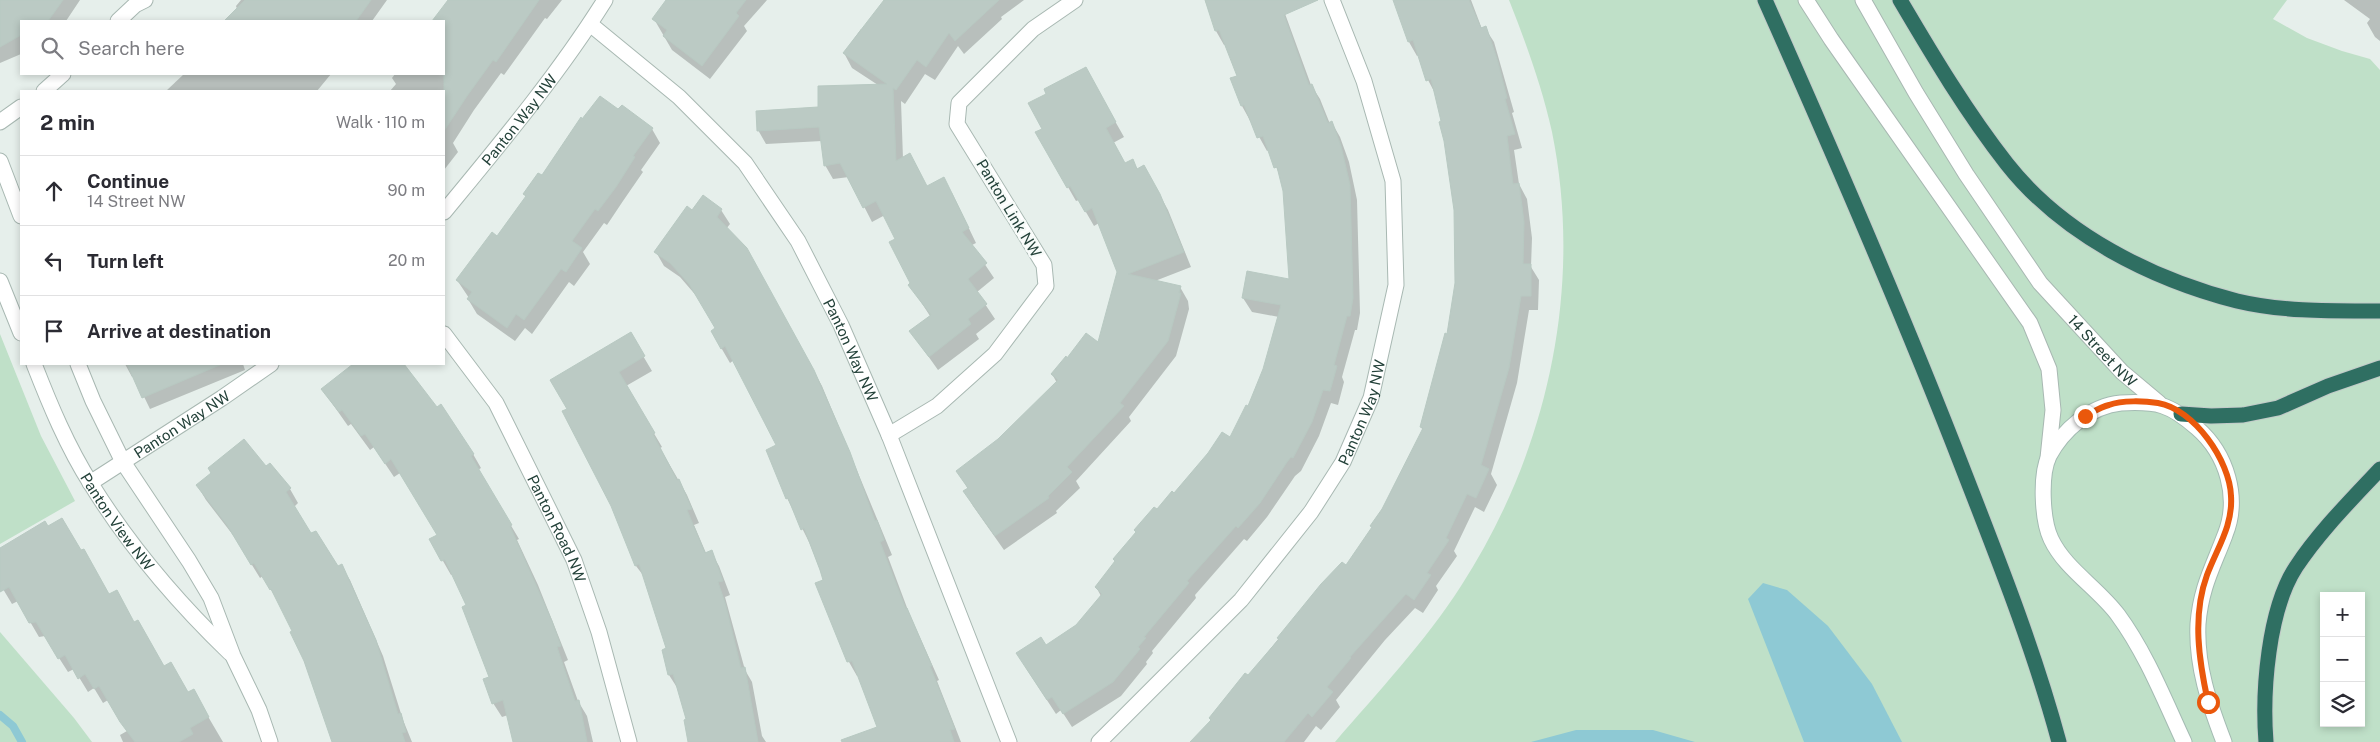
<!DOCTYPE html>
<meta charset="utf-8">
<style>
:root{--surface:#fff;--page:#f7f7f7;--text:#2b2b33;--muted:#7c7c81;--line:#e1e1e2}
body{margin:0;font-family:"Public Sans",sans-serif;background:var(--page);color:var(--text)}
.controls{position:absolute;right:15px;bottom:15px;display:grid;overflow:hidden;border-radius:0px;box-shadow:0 2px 8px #0003}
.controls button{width:45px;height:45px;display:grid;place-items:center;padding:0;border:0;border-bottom:1px solid var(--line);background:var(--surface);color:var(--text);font:25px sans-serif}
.stop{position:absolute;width:15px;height:15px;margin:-11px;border:4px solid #ea580c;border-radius:50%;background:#fff}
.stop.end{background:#ea580c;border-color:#fff;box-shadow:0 1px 5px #0008}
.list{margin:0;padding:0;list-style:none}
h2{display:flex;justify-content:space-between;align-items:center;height:65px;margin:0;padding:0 20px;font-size:21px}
h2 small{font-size:16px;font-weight:400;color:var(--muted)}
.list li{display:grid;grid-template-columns:32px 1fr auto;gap:15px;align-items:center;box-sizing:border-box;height:70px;padding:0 20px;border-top:1px solid var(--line)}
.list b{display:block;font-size:19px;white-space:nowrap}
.list p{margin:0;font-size:16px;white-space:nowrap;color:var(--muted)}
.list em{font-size:16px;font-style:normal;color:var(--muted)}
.icon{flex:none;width:28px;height:28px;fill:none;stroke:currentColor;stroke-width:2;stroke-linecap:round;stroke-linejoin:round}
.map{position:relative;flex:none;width:2380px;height:742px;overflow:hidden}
.search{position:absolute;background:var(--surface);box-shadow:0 2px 8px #0003;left:20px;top:20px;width:425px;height:55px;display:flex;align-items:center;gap:12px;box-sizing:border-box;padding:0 18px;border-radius:0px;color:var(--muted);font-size:19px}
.panel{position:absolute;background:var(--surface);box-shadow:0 2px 8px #0003;left:20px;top:90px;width:425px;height:275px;border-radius:0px}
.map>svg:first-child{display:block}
</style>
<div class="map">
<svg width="2380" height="742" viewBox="0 0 2380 742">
<rect width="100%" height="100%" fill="#e6efeb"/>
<g fill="#bfe0c8" fill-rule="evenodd">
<path d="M1509,0H2287L2273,19L2307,38L2342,51L2370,59L2380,70V742H1335C1378,692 1425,642 1461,586C1547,453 1584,289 1552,132C1542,87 1526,43 1509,0ZM2324,596H2361V723H2324Z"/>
<polygon points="0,334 41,436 75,501 0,544"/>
<polygon points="0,632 74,718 92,742 0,742"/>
</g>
<g fill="#8ec9d4">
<polygon points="1763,583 1787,590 1828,626 1872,684 1902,742 1804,742 1748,599"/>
<polygon points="1576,730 1653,730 1695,742 1531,742"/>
</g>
<g fill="#0003">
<polygon points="0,0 80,0 66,21 21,21 21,54 0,63"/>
<polygon points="241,0 387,0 372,21 226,21 237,9 236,6"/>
<polygon points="449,0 562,0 547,19 545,18 504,75 501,73 474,110 453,143 458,152 444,170 444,91 390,91 396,84 392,78 395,74 444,74 444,21 434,21"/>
<polygon points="668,0 767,0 744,26 747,31 710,79 672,50 654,19"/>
<polygon points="885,0 1024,0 1001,17 1002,19 964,54 958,46 935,80 925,74 905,104 901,101 903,159 927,187 952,193 976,243 972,245 994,278 977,292 995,319 976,334 979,339 938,370 911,332 930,316 910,285 912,284 897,239 885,215 872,222 849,177 833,179 825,165 822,141 766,144 758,130 878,85 852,68 844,53 861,29 864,31"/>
<polygon points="1205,0 1280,0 1311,85 1320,99 1330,124 1332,123 1340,137 1349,162 1357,200 1360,313 1357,330 1355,330 1342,377 1344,382 1338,405 1331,403 1319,436 1301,471 1295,476 1267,517 1247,541 1244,539 1195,595 1196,598 1152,651 1153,653 1146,662 1147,664 1121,696 1072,727 1061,710 1056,714 1026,668 1045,647 1077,626 1101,596 1096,587 1157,511 1230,438 1249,408 1264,370 1279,317 1252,312 1243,298 1290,280 1284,191 1280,176 1269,150 1267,151 1242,106 1238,77 1226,44 1224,45 1216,31"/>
<polygon points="1394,0 1471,0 1482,29 1485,28 1494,42 1514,112 1512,113 1522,148 1514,150 1519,184 1527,199 1532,238 1531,267 1539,280 1538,310 1529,310 1517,383 1491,474 1497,485 1484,512 1475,507 1454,551 1457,556 1436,586 1438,590 1423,613 1415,608 1385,640 1336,700 1340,707 1321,730 1316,726 1304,742 1191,742 1212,721 1322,585 1347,567 1373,527 1423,431 1421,427 1448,335 1457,283 1456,210 1443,122 1436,95 1428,80 1419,55 1417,56 1409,42"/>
<polygon points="2344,0 2380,0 2380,41 2375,37 2367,23 2370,19"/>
<polygon points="1085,68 1124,137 1113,143 1125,165 1132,160 1138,170 1152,181 1168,210 1191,267 1155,281 1180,287 1188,301 1189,309 1176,356 1129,417 1131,421 1076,481 1080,488 1056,511 1057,513 1004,550 973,506 965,492 968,489 958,471 998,440 1057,383 1052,374 1067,360 1099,344 1118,272 1099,223 1094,226 1079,200 1076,201 1037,133 1044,129 1048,95"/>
<polygon points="184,74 331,74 317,91 166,91"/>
<polygon points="619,111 652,129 660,143 641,170 643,172 623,201 607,225 604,223 583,252 590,264 574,286 569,282 532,334 525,328 515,341 477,314 468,299 469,298 457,280 498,238 527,198 524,194 542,177 583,120"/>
<polygon points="721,210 730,224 726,229 746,249 822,386 892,555 888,557 909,613 939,680 937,681 961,742 880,742 878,727 859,676 857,676 849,662 817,583 824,580 810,544 787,498 778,446 734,360 730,363 712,332 717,329 699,299 680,277 664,266 656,252 692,212"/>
<polygon points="630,334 652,371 626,386 662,447 660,448 687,495 699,523 694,525 706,553 711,552 719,566 730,595 725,597 745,670 752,682 762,736 766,742 689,742 687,720 678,689 669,675 668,649 646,579 636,566 612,505 568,409"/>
<polygon points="125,364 243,364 245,370 150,409 134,376 132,377"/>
<polygon points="355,364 400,364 473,454 481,468 478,470 519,539 517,540 538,585 568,660 564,662 578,701 587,716 593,742 515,742 508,715 502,717 493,703 490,678 467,606 453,574 451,575 431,540 439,535 400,473 394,477 374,447 370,450 351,424 348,426 322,389"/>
<polygon points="266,468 290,489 298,503 294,507 311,535 337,568 341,566 350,580 383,656 403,720 412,742 333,742 294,632 279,603 263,576 260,578 236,539 206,500 197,485"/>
<polygon points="0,549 109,596 134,624 164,668 188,694 193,691 223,742 123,742 120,735 127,731 108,700 103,703 94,688 88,692 74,669 68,672 45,636 39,637 18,601 12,604 0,584"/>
</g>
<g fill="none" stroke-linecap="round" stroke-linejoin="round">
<polyline stroke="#8ec9d4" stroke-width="8" points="0,715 13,726 22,742"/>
</g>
<g fill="#bbcac4" stroke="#b8c9c2">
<polygon points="0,0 63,0 48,21 21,21 21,35 0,47"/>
<polygon points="245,0 371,0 356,21 224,21"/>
<polygon points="448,0 539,0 496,62 493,60 467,96 444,131 444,21 432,21"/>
<polygon points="666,0 746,0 736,13 739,16 702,66 663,36 667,30 652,19"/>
<polygon points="884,0 999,0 955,41 949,33 926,67 917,60 896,90 893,88 896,161 910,153 927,186 944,177 969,228 962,232 987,263 968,279 987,304 968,319 971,324 929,357 909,331 931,315 908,285 910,283 889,242 895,239 876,201 863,208 840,163 824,166 819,127 757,131 756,111 818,107 818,86 887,84 843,53"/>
<polygon points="1205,0 1318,0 1284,15 1309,85 1312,84 1328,123 1332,121 1341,146 1350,185 1353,298 1350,316 1347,316 1334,365 1337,366 1330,391 1323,390 1312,422 1293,458 1291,457 1287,462 1260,503 1238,528 1236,526 1187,581 1189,583 1144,637 1146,638 1138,647 1140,649 1113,682 1063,714 1052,697 1047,700 1016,653 1041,637 1046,645 1076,625 1102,594 1095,587 1115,561 1113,559 1136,532 1134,530 1154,507 1157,509 1172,491 1174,493 1208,453 1222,432 1230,437 1246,405 1248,406 1263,369 1281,305 1242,298 1247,271 1289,279 1283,191 1277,167 1274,168 1263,136 1257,138 1244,105 1241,106 1230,78 1237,76 1219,30 1215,31"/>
<polygon points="1393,0 1469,0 1481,28 1486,26 1498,62 1507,98 1505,99 1515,134 1507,136 1513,184 1519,183 1524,222 1523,264 1531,264 1531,296 1521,296 1509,368 1481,465 1489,469 1476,498 1467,494 1446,538 1449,540 1427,573 1431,575 1414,600 1406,594 1350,657 1351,658 1327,687 1333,692 1312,717 1308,713 1284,742 1190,742 1211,720 1209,718 1245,673 1248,675 1279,639 1277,638 1321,584 1342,562 1346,565 1372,527 1370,526 1382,509 1423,428 1420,427 1445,333 1447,334 1455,283 1454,210 1444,141 1439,122 1441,121 1431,79 1426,81 1413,40 1408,42"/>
<polygon points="1086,67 1116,122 1106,128 1125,163 1133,159 1137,169 1144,165 1160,194 1184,252 1128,274 1181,286 1179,293 1181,293 1168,341 1120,403 1124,406 1067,467 1072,472 1048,496 1049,498 995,536 963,491 968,488 956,471 998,439 1058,380 1051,374 1066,356 1067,358 1086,333 1098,342 1117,272 1092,208 1085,212 1070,186 1067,188 1035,132 1042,129 1028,103 1046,94 1044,89"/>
<polygon points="600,96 618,109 622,105 653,128 633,156 635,157 616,187 598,211 595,209 572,241 582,248 566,272 561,269 524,320 516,314 507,328 467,299 472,292 456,280 492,232 497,236 526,196 523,194 538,173 542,175 581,117 582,119"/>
<polygon points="703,195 722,209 717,217 747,248 814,370 850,452 875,521 877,520 884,540 880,542 906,609 907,608 932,666 930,666 955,729 950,730 954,742 842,742 841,740 877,727 852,661 847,662 815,583 823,580 820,570 804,528 801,530 788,498 786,499 766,450 776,445 725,346 721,349 711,331 715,328 689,284 670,263 654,252 687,206 692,210"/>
<polygon points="631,332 645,356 619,372 655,433 653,434 677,480 679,479 692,509 687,510 705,553 712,550 723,581 718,582 726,606 741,668 745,667 758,742 688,742 684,720 686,719 673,674 668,675 662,650 666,648 639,564 635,566 611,506 562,411 567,409 550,380"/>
<polygon points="127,364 222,364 142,398"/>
<polygon points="353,364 404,364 437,407 441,404 474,454 471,456 512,525 510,526 552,621 561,646 557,647 575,701 579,700 587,742 513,742 503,700 492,704 483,679 489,677 462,607 466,605 445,560 441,561 429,539 437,535 391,459 385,464 365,434 361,436 342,410 339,412 321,389"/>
<polygon points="244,439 266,466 270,463 291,488 286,492 311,533 316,531 338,566 342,564 376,640 398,714 401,713 406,732 402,733 405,742 332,742 304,661 290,632 292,631 271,589 270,590 254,563 251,565 227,525 196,485 211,473 208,468"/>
<polygon points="62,518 81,550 84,549 109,594 117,590 134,622 138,620 164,666 171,662 188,692 194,689 209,717 190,728 193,734 179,742 135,742 120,722 99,686 94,689 85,674 78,679 65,655 58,659 36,622 29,623 9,587 0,592 0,548 45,521 48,526"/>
</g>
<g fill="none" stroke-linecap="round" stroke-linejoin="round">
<defs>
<g id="minor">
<path id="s1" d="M590,24L679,97L745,163L798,241L841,325L889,435L1009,742"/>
<polyline points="0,161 21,216"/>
<path id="s2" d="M444,212C500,144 558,75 605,0"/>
<polyline points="0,281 21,333"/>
<path id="s3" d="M444,334L496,403L574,560L599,632L629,742"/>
<path id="s4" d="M34,364C50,405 67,446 91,484C130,547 177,602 230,653"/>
<polyline points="78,364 93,401 123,462 189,561 211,598 233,656 259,710 270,742"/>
<polyline points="889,435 937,406 995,354 1046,286 1044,265 957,124 959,103 1033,29 1075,0"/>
<path id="s5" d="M90,483L222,398L271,364"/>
<path id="s6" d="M1099,742L1241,600L1311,512L1343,462L1371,398L1396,285L1393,181L1364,81L1332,0"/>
</g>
<g id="tertiary">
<polyline points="1806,0 1831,39 2030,323 2049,369 2053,410 2048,458"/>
<path id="s7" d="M1863,0L1916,93L1966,174L2040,283L2122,372L2159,403"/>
<polyline points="118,21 135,5 145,0"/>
<polyline points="44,91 63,74"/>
<polyline points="0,122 21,107"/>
</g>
<path id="secondary" d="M2184,742C2164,699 2146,653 2118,615C2098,588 2065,569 2051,539C2042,520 2040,475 2049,456C2063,430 2090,406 2121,403C2157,401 2170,404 2197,428C2227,454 2240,498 2225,535C2213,567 2201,587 2198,624C2196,666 2209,703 2224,742"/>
<g id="motorway">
<path d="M1765,0C1834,155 1902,311 1963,469C1998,559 2034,649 2059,742"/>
<path d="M1900,0C1933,56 1967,113 2007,164C2063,235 2152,279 2237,301C2283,312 2333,311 2380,311"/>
<polyline points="2181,414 2211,416 2243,415 2278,408 2328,386 2380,368"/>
<path d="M2266,742C2262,692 2268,610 2296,567C2319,532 2351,500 2380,469"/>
</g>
</defs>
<use href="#minor" stroke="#a8b8b2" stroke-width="17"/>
<use href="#tertiary" stroke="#a8b8b2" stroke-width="17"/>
<use href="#secondary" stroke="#a4bbb3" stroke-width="17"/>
<use href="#motorway" stroke="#c2cac8" stroke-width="17"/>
<use href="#minor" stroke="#fff" stroke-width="15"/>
<use href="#tertiary" stroke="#fff" stroke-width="15"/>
<use href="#secondary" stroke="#fff" stroke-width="15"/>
<use href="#motorway" stroke="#2f6f62" stroke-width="15"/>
</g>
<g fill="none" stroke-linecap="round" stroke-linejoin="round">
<path stroke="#ea580c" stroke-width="6" d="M2085,416C2093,412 2101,407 2109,405C2122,400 2145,401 2158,403C2194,409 2230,461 2231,496C2233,526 2217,548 2207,575C2192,616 2199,661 2208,702"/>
</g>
<g text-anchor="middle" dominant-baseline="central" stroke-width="4.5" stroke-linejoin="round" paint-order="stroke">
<g font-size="15" fill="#24423a" stroke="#f7fbf9">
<text stroke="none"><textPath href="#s2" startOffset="119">Panton Way NW</textPath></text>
<text transform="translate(1009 208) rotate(59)">Panton Link NW</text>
<text stroke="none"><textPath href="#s7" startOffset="426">14 Street NW</textPath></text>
<text stroke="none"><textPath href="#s1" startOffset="424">Panton Way NW</textPath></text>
<text stroke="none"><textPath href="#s6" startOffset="426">Panton Way NW</textPath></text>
<text stroke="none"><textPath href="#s5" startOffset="109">Panton Way NW</textPath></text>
<text stroke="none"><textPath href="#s4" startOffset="179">Panton View NW</textPath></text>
<text stroke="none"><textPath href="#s3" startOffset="226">Panton Road NW</textPath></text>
</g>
</g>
</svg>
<div class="controls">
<button>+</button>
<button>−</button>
<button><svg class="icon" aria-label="layers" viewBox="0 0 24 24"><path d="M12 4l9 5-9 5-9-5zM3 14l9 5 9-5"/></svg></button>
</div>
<div class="stop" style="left:2208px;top:702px"></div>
<div class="stop end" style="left:2085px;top:416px"></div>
<div class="search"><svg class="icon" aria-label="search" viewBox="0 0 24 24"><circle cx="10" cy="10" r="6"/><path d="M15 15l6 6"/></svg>Search here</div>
<section class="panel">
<h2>2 min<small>Walk · 110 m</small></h2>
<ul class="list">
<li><svg class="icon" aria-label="ahead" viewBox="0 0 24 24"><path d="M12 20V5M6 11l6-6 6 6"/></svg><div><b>Continue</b><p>14 Street NW</p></div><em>90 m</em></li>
<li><svg class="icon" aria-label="left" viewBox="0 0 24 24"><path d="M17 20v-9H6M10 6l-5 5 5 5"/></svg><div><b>Turn left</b></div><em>20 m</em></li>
<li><svg class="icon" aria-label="arrive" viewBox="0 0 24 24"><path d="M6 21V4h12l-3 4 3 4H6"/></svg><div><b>Arrive at destination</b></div></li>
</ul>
</section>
</div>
